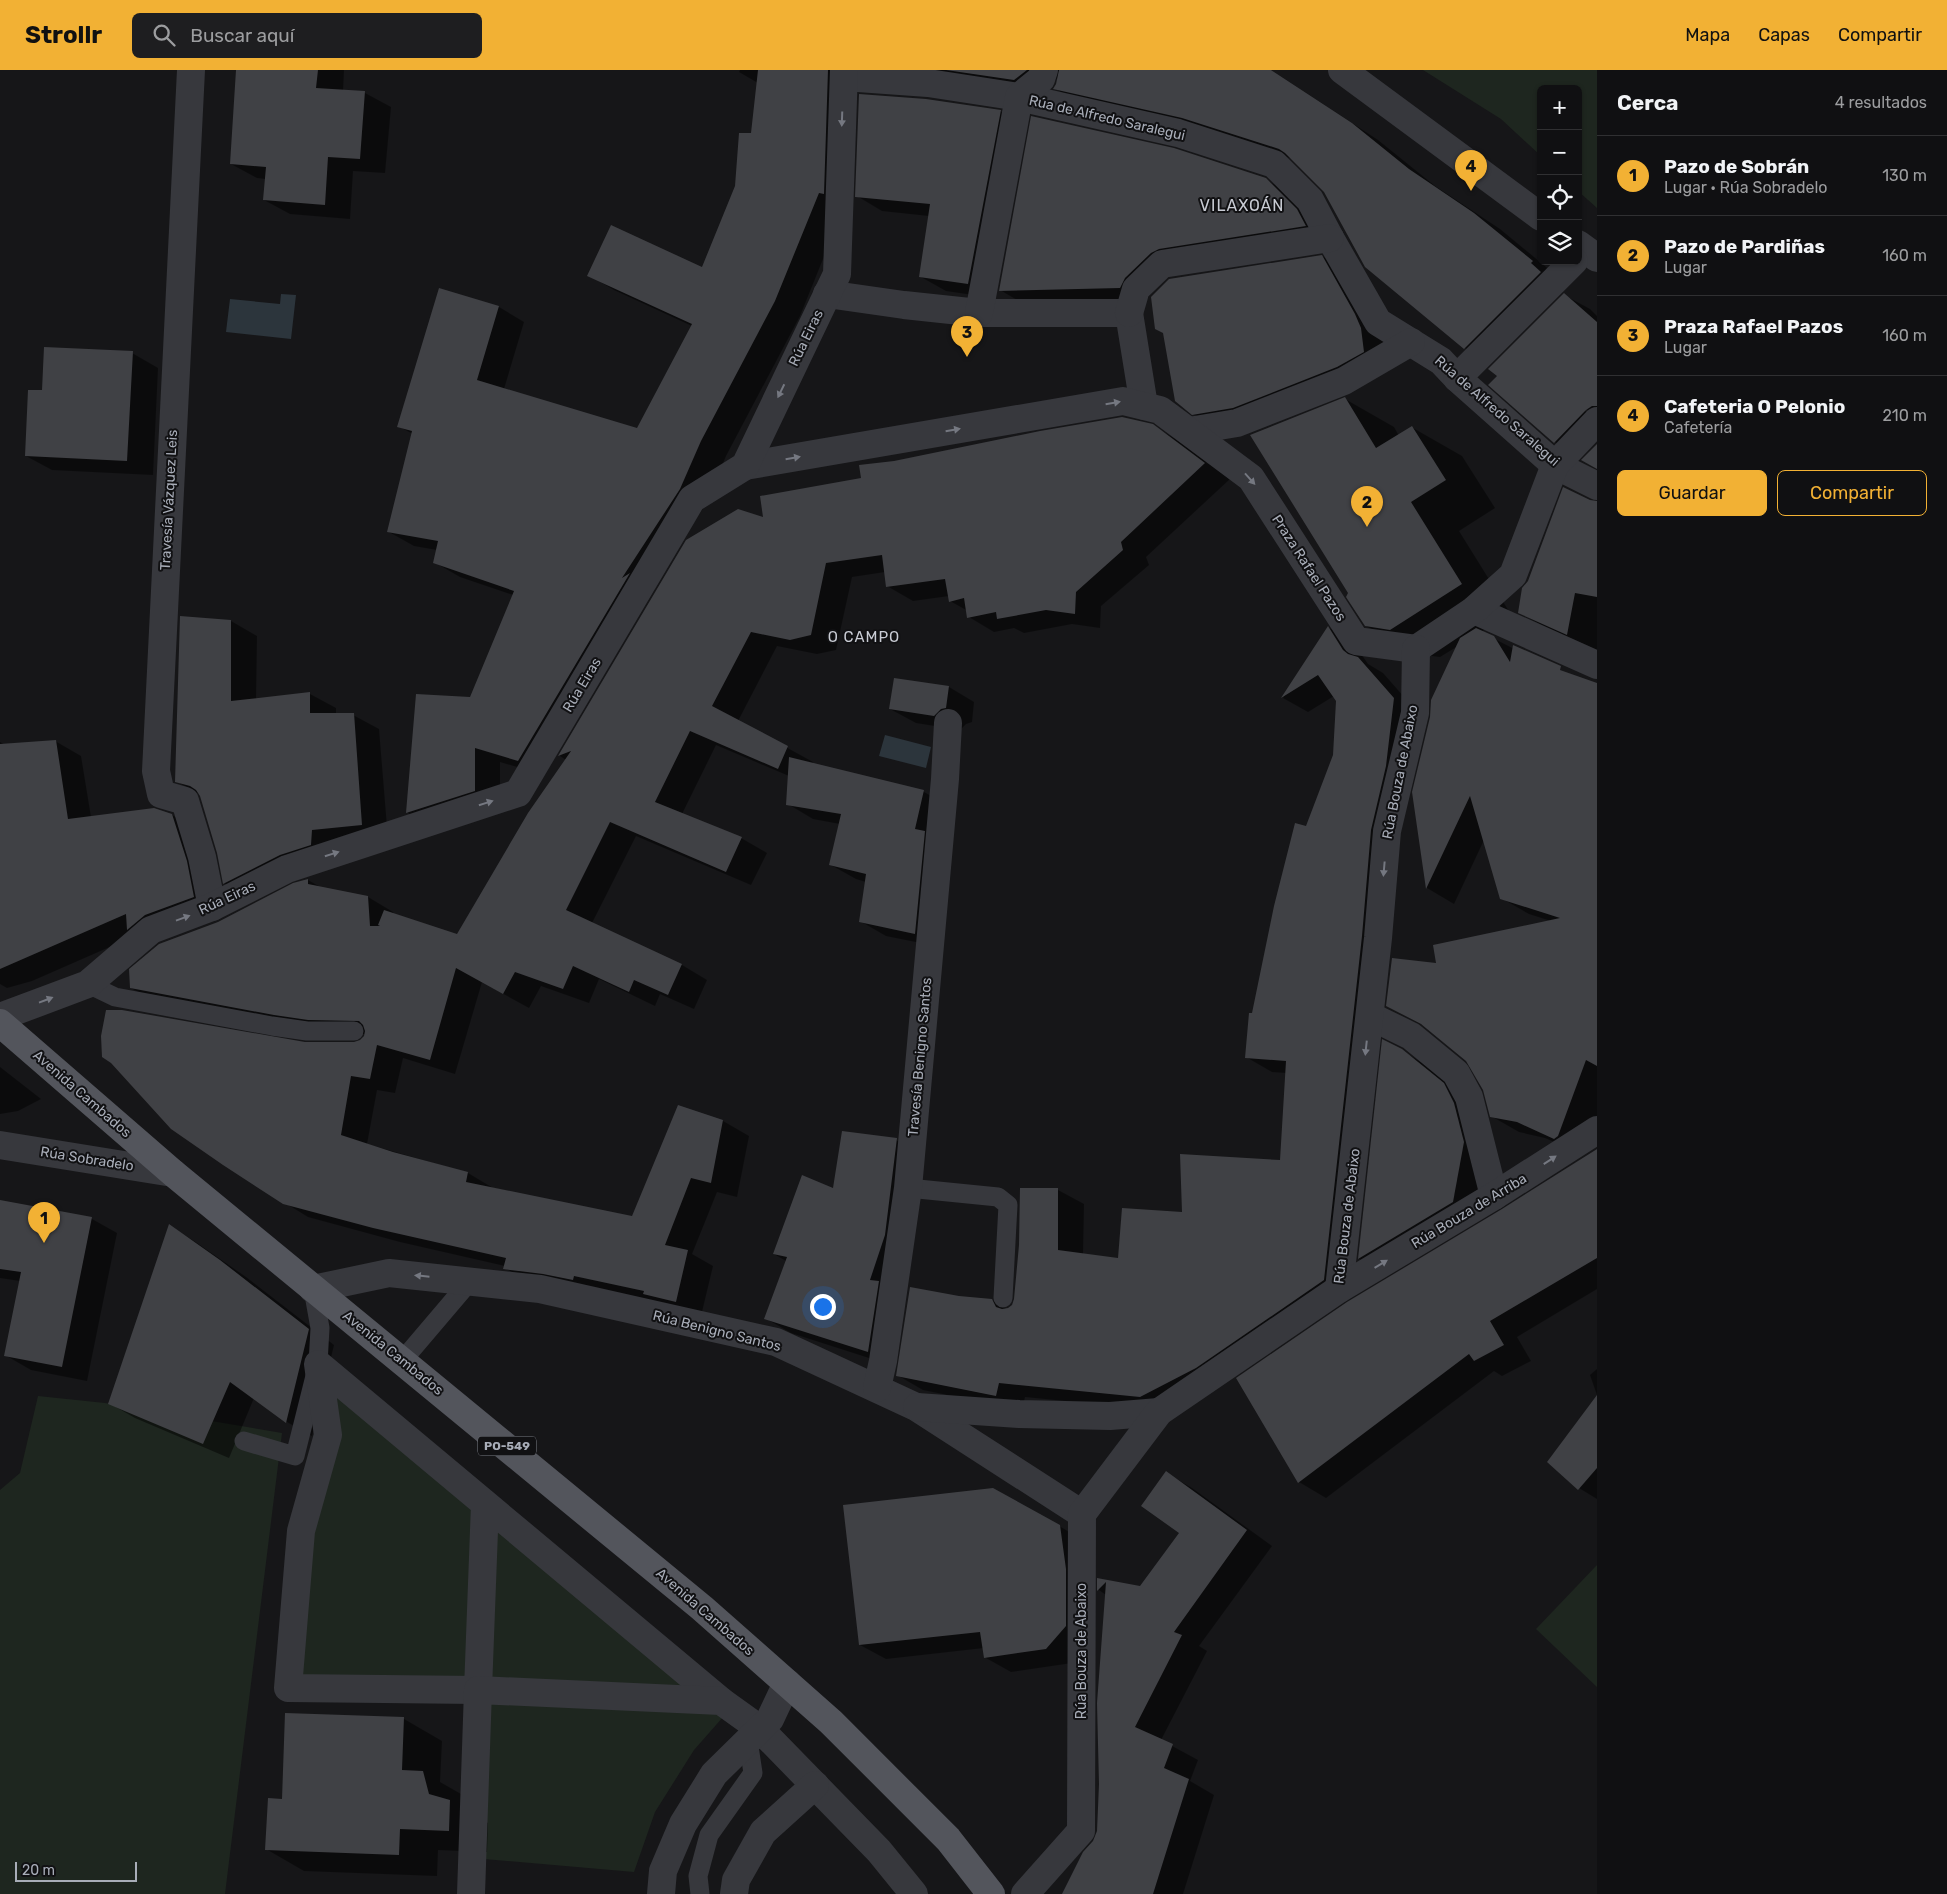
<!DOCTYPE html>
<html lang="es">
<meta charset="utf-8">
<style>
:root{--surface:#101012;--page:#1e1e20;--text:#f1f3f6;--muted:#9c9d9f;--line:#303032;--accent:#f2b134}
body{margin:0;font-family:Rubik,sans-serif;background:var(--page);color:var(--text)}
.controls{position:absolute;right:15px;top:15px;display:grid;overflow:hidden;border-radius:8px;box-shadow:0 1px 4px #0004}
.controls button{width:45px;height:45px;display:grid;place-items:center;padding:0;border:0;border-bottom:1px solid var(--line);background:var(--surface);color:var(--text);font:25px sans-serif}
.scale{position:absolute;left:15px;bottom:12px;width:122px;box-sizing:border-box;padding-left:5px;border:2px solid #a8adb8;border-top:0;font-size:14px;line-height:18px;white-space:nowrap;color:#a8adb8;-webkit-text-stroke:4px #111113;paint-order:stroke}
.you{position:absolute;left:822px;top:1236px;width:18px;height:18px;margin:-12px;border:4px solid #fff;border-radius:50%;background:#1a73e8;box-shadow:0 0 0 8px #1a73e833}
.badge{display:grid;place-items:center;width:32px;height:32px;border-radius:50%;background:var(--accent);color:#111;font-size:16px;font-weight:700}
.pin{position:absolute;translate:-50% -41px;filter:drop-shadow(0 1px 2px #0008)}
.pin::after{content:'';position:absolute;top:26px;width:18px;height:15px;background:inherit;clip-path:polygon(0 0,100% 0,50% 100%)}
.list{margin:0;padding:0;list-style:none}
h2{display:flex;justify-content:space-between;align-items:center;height:65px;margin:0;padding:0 20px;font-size:21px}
h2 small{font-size:16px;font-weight:400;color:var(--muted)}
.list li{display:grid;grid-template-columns:32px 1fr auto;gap:15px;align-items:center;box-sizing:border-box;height:80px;padding:0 20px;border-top:1px solid var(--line)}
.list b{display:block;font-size:19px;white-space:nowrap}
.list p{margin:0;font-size:16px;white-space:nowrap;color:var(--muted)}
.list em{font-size:16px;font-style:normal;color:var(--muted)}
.actions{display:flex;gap:10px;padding:15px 20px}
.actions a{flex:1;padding:11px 0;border:1px solid var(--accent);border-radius:8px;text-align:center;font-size:18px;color:var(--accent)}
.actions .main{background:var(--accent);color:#111}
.icon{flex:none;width:28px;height:28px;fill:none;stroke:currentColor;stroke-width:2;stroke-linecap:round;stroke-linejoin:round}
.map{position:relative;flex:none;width:1597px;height:1824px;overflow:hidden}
header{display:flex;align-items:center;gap:30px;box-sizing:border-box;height:70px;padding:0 25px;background:var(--accent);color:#111}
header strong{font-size:24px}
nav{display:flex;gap:28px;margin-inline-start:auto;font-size:18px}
.search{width:350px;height:45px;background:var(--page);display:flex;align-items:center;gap:12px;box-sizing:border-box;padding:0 18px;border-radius:8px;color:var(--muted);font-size:19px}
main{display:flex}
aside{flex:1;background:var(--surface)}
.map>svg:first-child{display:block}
</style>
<header>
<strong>Strollr</strong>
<div class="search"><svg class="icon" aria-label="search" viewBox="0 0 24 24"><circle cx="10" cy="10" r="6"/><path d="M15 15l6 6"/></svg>Buscar aquí</div>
<nav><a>Mapa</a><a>Capas</a><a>Compartir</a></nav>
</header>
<main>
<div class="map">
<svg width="1597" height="1824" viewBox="0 0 1597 1824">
<rect width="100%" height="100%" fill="#161618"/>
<g fill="#1e261f">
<polygon points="1423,0 1597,0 1597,138 1578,121 1578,19 1541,19 1541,86 1501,49"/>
<polygon points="318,1294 731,1638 694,1680 655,1742 634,1802 472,1788 478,1620 288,1618 328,1365"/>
<polygon points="38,1326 105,1333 282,1363 225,1824 0,1824 0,1420 20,1403"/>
<polygon points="1597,1495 1597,1617 1536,1559"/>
</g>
<g fill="#2c353c">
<polygon points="281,224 296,225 291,269 226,262 230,229 280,234"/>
<polygon points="885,665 931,677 926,698 879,686"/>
</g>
<g fill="#0007">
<polygon points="237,0 344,0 343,21 365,23 391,37 385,103 353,101 350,149 290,144 264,130 266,109 257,108 231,94"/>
<polygon points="740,0 864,0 856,6 844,137 800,246 726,386 706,434 651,517 655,519 544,705 500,692 500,735 433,757 408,743 417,625 471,628 513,525 460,507 434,492 437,480 414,476 389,462 413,364 398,356 440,219 499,237 524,252 504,319 638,360 692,256 614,220 589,205 703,199 736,116 752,65 758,13 739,2"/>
<polygon points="873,0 1271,0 1378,70 1435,116 1500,159 1557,206 1490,293 1465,278 1325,122 1293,89 1208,62 1080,33 1054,18 1059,9 1057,8 1053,14 1041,24"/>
<polygon points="1000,41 1026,56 994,228 946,221 921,207 929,146 882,141 857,126"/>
<polygon points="1265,109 1291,124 1323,155 1177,197 1151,222 1146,232 1026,235 1000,220"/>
<polygon points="1322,186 1347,201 1387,274 1389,296 1219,359 1193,344 1165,263"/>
<polygon points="1564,225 1590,239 1597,246 1597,345 1581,336 1580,338 1597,348 1580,387 1555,372 1490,315"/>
<polygon points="132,283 158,298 153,405 52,400 26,386 43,322"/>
<polygon points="1345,329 1394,357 1399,366 1413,358 1462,386 1495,438 1459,461 1510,543 1481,562 1522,583 1597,636 1597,1050 1582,1084 1545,1068 1519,1062 1491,1046 1484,1019 1467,990 1428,958 1387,936 1437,894 1551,851 1529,844 1501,828 1484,770 1454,834 1427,818 1414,722 1458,576 1440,587 1416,584 1366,556 1350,523"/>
<polygon points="1153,356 1179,371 1230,409 1146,487 1149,495 1101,536 1100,558 1072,554 1024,563 1014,558 994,562 969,547 968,541 950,531 949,526 913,531 887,516 885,502 852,507 836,580 817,584 777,576 738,651 813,692 812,694 924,722 949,736 941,877 886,866 860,851 866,812 856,809 831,795 840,754 813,749 788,734 789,706 716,675 682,744 741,768 767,783 751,815 636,766 592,853 682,895 707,910 694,939 660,924 655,936 599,909 589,933 541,916 529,938 482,912 455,1004 403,988 395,1023 377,1020 367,1074 468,1103 493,1118 632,1147 679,1037 723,1051 749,1066 737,1127 717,1122 692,1184 713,1196 701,1246 530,1213 505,1198 505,1196 400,1172 308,1147 282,1131 307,974 360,972 366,964 334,964 157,932 131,918 218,853 308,810 322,818 368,827 393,842 394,845 458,865 566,690 560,686 687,471 764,448"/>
<polygon points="1590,431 1597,433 1597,580 1545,557 1519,542"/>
<polygon points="231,551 257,566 256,630 310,624 336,638 336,645 353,645 379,659 388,769 250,828 224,813 218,782 201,725 176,711"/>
<polygon points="1328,557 1353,572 1368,594 1383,603 1419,644 1397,775 1350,1225 1167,1341 1025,1327 1022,1340 923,1320 897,1305 959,1227 992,1230 1008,1240 1013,1235 1015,1229 1020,1175 1021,1119 1058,1120 1084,1134 1083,1184 1119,1189 1183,1143 1281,1092 1287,1003 1272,1002 1246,987 1253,945 1307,757 1334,685 1338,631 1334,626 1308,642 1283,628"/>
<polygon points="949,617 974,632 972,652 966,654 960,660 916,653 890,639"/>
<polygon points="55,671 81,686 91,747 172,745 198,760 219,842 137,865 32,911 7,918 0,914 0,672 5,675"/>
<polygon points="1384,971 1428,996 1469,1029 1480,1048 1478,1147 1385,1203 1359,1189"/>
<polygon points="0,997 41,1029 18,1041 0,1044"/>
<polygon points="896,1070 922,1084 894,1296 791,1263 765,1248 786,1191 774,1184"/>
<polygon points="1597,1079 1597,1219 1517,1267 1531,1291 1502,1306 1494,1301 1326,1428 1299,1412 1503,1140"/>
<polygon points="0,1131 92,1149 117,1163 87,1311 31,1300 5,1285 20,1211 0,1208"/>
<polygon points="169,1156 194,1171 246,1207 334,1275 312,1366 287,1352 254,1328 229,1388 135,1348 109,1333"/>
<polygon points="1597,1299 1597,1325 1590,1305"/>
<polygon points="1597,1327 1597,1429 1579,1418"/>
<polygon points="1166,1403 1192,1418 1272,1476 1199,1576 1207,1581 1161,1670 1198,1690 1190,1711 1214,1725 1183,1824 1064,1824 1094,1772 1098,1761 1106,1525 1099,1520 1099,1509 1141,1517 1180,1463"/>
<polygon points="1059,1456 1085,1471 1072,1593 1011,1602 986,1588 984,1578 886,1589 860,1575"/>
<polygon points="404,1649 442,1671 440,1712 461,1724 465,1740 488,1753 487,1782 438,1780 437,1806 304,1801 266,1779 283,1730"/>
</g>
<g fill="#404145">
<polygon points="236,0 318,0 316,18 365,21 360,89 328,87 325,135 263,130 266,97 230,94"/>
<polygon points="758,0 828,0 824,124 819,123 775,231 701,371 680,419 622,508 630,503 518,691 475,678 475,721 406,743 416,624 470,627 514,521 433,493 438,471 387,462 412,361 397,357 439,218 499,236 477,310 637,358 692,254 587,206 611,155 702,197 735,116 739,63 751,63"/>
<polygon points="946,0 1027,0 1014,10"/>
<polygon points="1059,0 1271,0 1352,53 1409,99 1474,143 1533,191 1531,193 1541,202 1464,279 1365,197 1324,122 1285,83 1279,79 1182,48 1053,19 1056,14"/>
<polygon points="859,24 926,29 1001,40 968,214 919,207 930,134 855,127"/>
<polygon points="1031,46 1174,78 1266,108 1297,139 1306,156 1159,179 1151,183 1125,208 1120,218 999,221"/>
<polygon points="1322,185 1355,244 1361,258 1364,282 1337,297 1233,338 1192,345 1175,331 1163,263 1155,259 1151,227 1169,209"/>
<polygon points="1564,223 1597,252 1597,336 1592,336 1586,340 1554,373 1488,315 1497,306 1488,299"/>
<polygon points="44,277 133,281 127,391 25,386 28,320 42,320"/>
<polygon points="1345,327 1376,378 1412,356 1446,410 1411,432 1462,514 1390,560 1365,556 1346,527 1348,523 1250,365"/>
<polygon points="1122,347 1153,354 1205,393 1121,472 1123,480 1076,522 1075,544 1046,540 997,549 996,542 967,548 964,528 949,532 945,509 886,517 882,485 826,493 811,565 790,570 751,562 712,636 788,676 778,699 690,661 655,732 742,767 726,802 610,752 566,840 682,894 668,925 634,910 629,922 573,896 563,919 515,902 503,924 456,898 430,990 377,975 370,1009 351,1006 341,1065 393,1082 468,1102 466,1112 632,1146 678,1035 723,1050 711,1113 691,1108 665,1175 688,1180 676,1232 643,1224 644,1221 574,1206 573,1210 543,1204 503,1199 506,1188 373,1158 283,1134 223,1095 171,1059 111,993 102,987 101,966 106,940 122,940 305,972 354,972 360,970 364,966 365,961 363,955 359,951 308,950 274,945 130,918 129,899 159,874 218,852 293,813 308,809 308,814 368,826 370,856 380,856 378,855 384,840 457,864 528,743 571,681 558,686 686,470 738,439 763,447 760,426 861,408 859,395 894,391 1040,361"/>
<polygon points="1597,374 1597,399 1581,390"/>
<polygon points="1563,417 1590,430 1597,431 1597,527 1575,523 1567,565 1518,543 1522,518 1528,511"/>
<polygon points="180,546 231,550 231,631 310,622 310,643 354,643 362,755 312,760 311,775 280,785 223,814 217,783 200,726 196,720 190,716 175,712"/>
<polygon points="1328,556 1343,580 1348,584 1358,587 1394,628 1386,696 1371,760 1362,866 1324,1210 1196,1298 1140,1327 999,1313 996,1326 896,1306 910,1217 959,1226 992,1229 996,1237 1002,1239 1008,1238 1012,1235 1014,1229 1019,1175 1020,1118 1058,1118 1058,1180 1118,1188 1122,1138 1182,1142 1180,1084 1280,1090 1286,991 1245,988 1249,943 1252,943 1274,836 1295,753 1306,756 1333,685 1336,631 1318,605 1281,628"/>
<polygon points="1476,558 1494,566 1510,592 1513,575 1561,596 1560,600 1597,613 1597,996 1586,990 1558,1066 1554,1069 1517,1052 1490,1047 1483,1020 1466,991 1421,954 1386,936 1392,888 1436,893 1433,875 1560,848 1500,829 1470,726 1426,819 1412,722 1430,647 1431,630 1460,568"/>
<polygon points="894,608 949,616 946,638 941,639 934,646 889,639"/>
<polygon points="56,670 68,749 154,738 172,744 187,791 194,827 145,845 127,860 126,844 0,899 0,674"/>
<polygon points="789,687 924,720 915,759 925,761 915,864 859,852 866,804 829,795 841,744 786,735"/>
<polygon points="1382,969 1402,979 1444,1013 1454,1033 1464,1072 1453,1132 1358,1189"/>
<polygon points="842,1061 897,1068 885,1165 870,1210 879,1211 868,1282 764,1249 787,1187 773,1184 802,1105 833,1118"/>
<polygon points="1597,1079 1597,1188 1490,1251 1504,1275 1474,1291 1469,1284 1298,1413 1236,1308 1347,1232 1502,1139"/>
<polygon points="0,1130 92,1147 62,1297 4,1286 21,1202 0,1199"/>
<polygon points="169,1154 220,1190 309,1259 286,1353 230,1312 203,1374 108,1334"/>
<polygon points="1597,1325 1597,1398 1578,1420 1547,1392"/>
<polygon points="1166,1401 1247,1460 1174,1562 1182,1565 1135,1657 1173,1674 1164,1698 1189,1709 1153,1824 1062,1824 1083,1782 1093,1771 1097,1761 1099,1714 1097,1633 1106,1512 1097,1521 1097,1508 1140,1516 1179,1463 1141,1436"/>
<polygon points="993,1418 1060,1455 1066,1499 1066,1556 1046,1579 984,1588 980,1562 859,1575 843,1435"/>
<polygon points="285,1643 404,1647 402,1700 423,1701 429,1724 450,1730 449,1761 400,1759 399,1785 265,1780 268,1728 282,1729"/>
</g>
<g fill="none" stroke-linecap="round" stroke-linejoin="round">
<g stroke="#37383d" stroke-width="19">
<polyline points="88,914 115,927 272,956 307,961 354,961"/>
<polyline points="908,1118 998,1127 1008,1135 1003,1228"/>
<polyline points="402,1291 470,1211"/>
<polyline points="244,1371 295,1386 318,1294 320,1258 313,1219"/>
<polyline points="700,1824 698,1806 709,1765 753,1703 748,1670"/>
</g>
<g stroke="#37383d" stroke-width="28">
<polyline points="191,0 156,701 161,724 185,731 202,787 212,837"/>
<polyline points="1342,0 1541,147"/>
<polyline points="844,7 928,13 1019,27 1178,63 1274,94 1310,130 1330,168 1378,252 1441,291 1457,308 1555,395 1597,416"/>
<polyline points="1578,174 1597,188"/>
<polyline points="827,224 904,235 979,243 1129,243 1144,336"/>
<polyline points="979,243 1019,27 1041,9 1044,0"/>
<polyline points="1129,243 1136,219 1162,194 1330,168"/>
<polyline points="1457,308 1574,191"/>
<polyline points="1189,361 1237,353 1344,311 1411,272"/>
<polyline points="745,396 1123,331 1160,340 1251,408 1356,571 1416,579"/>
<polyline points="1474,540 1597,595"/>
<polyline points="1416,579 1474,540 1513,505 1555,395 1597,351"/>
<polyline points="1370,946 1411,966 1456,1003 1469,1027 1494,1126"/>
<polyline points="0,947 88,914 151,860 212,837 287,799 518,723 692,429 745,396 837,204 844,0"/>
<polyline points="0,1075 173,1103"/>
<polyline points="313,1219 389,1203 540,1219 776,1272 916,1337 1082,1444"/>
<polyline points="1339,1219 1378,868 1387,761 1415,643 1416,579"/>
<polyline points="877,1318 883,1291 908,1118 945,709 948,653"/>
<polyline points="917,1337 1019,1344 1110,1346 1159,1342"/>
<polyline points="485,1434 478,1620 288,1618 301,1461 328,1365 318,1294 721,1631"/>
<polyline points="471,1824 478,1620 721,1631 760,1659 879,1781 914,1824"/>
<polyline points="661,1824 663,1801 683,1754 714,1704 770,1649 787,1613"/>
<polyline points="734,1824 736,1810 763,1762 815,1715"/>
<polyline points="1025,1824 1081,1761 1082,1444 1159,1342 1339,1219 1494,1126 1597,1060"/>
</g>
<polyline stroke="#53555c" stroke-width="28" points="0,953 173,1103 702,1538 831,1652 948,1769 991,1824"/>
</g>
<defs><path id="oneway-solid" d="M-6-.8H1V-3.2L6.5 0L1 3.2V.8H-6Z" transform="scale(1.25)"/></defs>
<g fill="#757881">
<use href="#oneway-solid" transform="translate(842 49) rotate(92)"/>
<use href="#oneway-solid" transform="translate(781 321) rotate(116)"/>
<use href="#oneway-solid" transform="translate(1113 333) rotate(-10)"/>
<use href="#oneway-solid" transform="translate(953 360) rotate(-10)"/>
<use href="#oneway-solid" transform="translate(793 388) rotate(-10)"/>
<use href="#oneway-solid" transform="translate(1250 409) rotate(48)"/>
<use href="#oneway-solid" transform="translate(486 733) rotate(-18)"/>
<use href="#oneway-solid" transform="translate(332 784) rotate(-18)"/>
<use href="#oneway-solid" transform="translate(1384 799) rotate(95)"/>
<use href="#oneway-solid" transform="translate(183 848) rotate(-20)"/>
<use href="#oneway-solid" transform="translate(46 930) rotate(-21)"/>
<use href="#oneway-solid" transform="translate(1366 978) rotate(96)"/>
<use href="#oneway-solid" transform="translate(1550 1090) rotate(-33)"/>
<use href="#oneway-solid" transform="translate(1381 1194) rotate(-31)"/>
<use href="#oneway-solid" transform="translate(422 1206) rotate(-174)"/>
</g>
<g text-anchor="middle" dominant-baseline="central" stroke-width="4" stroke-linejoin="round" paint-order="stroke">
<rect fill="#111113" stroke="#7b7e86" stroke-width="1" x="478" y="1366.5" width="58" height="19" rx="4"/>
<g font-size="12" font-weight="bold" fill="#a8adb8">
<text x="507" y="1376">PO-549</text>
</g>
<g font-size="14" fill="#a8adb8" stroke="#111113">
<text transform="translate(1107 48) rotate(13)">Rúa de Alfredo Saralegui</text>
<text transform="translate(806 268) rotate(-64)">Rúa Eiras</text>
<text transform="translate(1497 341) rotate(41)">Rúa de Alfredo Saralegui</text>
<text transform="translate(169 430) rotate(-87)">Travesía Vázquez Leis</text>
<text transform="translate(1309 498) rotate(57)">Praza Rafael Pazos</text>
<text transform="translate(582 615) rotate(-59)">Rúa Eiras</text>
<text transform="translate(1400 702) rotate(-79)">Rúa Bouza de Abaixo</text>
<text transform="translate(227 828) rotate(-25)">Rúa Eiras</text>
<text transform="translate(920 987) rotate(-85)">Travesía Benigno Santos</text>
<text transform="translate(82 1024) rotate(41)">Avenida Cambados</text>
<text transform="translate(87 1089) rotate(9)">Rúa Sobradelo</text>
<text transform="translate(1469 1141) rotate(-31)">Rúa Bouza de Arriba</text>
<text transform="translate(1347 1146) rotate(-83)">Rúa Bouza de Abaixo</text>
<text transform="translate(717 1261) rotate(14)">Rúa Benigno Santos</text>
<text transform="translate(393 1283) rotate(39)">Avenida Cambados</text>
<text transform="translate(705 1542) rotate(41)">Avenida Cambados</text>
<text transform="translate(1081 1581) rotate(-90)">Rúa Bouza de Abaixo</text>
</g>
<g font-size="15" letter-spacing="1" fill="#c9ccd4" stroke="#111113">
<text x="864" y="567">O CAMPO</text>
</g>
<g font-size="16" letter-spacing="1" fill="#c9ccd4" stroke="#111113">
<text x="1242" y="135">VILAXOÁN</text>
</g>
</g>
</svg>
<div class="controls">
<button>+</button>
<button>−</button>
<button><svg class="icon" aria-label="locate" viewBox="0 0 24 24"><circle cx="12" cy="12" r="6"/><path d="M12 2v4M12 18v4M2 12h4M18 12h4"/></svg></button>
<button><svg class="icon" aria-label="layers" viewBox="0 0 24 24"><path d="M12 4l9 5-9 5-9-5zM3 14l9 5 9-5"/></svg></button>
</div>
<div class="scale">20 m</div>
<div class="you"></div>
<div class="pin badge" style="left:44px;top:1173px">1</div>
<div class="pin badge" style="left:1367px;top:457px">2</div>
<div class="pin badge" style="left:967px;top:287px">3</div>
<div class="pin badge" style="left:1471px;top:121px">4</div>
</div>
<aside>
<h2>Cerca<small>4 resultados</small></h2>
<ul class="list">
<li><span class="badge">1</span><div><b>Pazo de Sobrán</b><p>Lugar · Rúa Sobradelo</p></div><em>130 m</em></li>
<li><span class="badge">2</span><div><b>Pazo de Pardiñas</b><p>Lugar</p></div><em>160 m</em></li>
<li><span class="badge">3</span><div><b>Praza Rafael Pazos</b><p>Lugar</p></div><em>160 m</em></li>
<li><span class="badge">4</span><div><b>Cafeteria O Pelonio</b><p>Cafetería</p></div><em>210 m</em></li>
</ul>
<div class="actions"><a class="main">Guardar</a><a>Compartir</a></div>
</aside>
</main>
